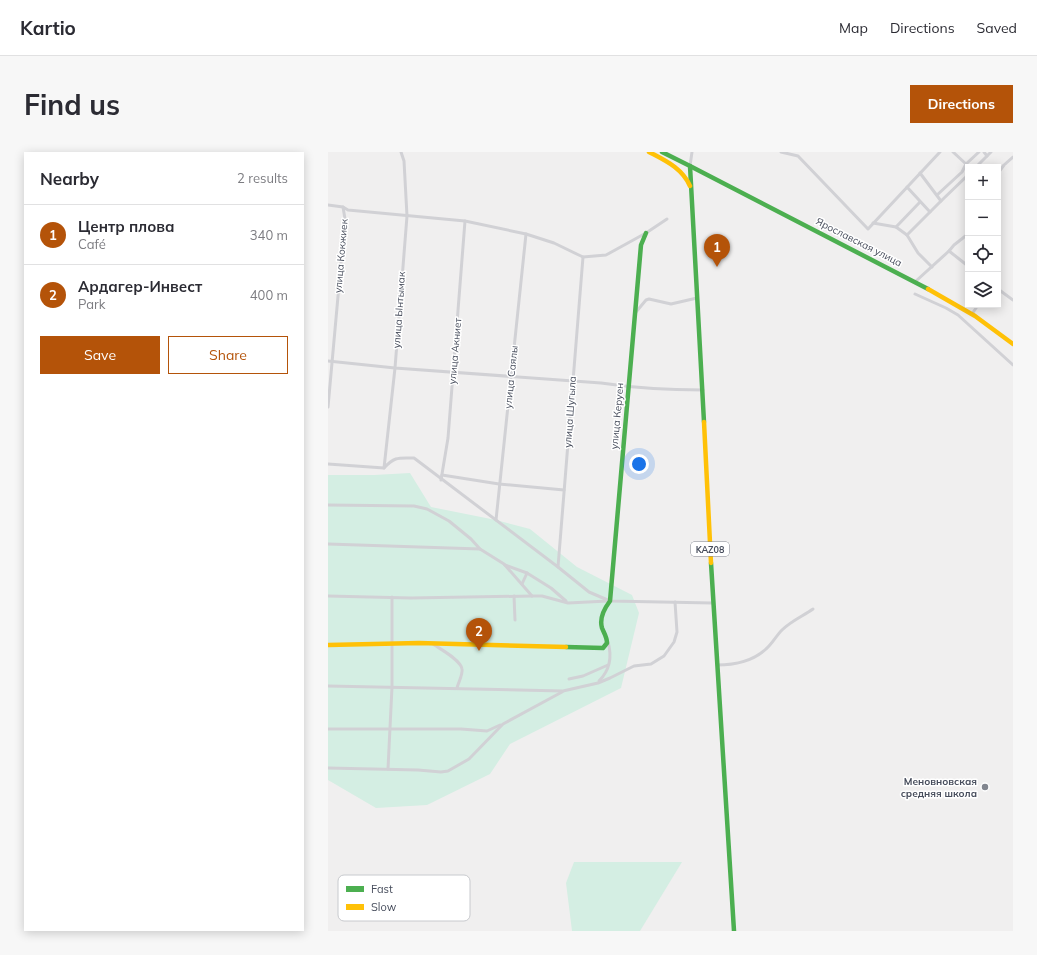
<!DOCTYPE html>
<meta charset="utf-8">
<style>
:root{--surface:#fff;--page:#f7f7f7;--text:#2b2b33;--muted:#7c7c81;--line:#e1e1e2;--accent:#b45309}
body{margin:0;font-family:Mulish,sans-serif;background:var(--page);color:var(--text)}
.controls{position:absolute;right:12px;top:12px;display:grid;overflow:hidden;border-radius:0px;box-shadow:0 2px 10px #0003}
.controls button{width:36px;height:36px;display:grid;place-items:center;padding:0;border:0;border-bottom:1px solid var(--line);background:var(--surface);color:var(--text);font:20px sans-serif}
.you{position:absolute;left:311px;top:312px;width:14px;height:14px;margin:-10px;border:3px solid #fff;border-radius:50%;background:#1a73e8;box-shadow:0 0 0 6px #1a73e833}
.badge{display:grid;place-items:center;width:26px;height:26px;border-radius:50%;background:var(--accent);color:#fff;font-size:13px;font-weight:700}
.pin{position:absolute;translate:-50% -33px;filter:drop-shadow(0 1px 2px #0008)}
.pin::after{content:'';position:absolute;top:21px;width:14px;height:12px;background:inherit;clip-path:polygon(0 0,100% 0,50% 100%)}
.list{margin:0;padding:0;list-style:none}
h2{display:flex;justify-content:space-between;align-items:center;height:52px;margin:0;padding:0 16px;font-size:17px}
h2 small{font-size:13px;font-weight:400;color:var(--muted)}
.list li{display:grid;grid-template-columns:26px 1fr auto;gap:12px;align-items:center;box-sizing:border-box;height:60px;padding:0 16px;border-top:1px solid var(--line)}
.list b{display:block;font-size:15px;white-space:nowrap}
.list p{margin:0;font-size:13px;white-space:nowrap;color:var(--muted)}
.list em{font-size:13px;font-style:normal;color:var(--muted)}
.actions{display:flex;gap:8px;padding:12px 16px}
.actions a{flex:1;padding:9px 0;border:1px solid var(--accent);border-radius:0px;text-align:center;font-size:14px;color:var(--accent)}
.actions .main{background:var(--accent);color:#fff}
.icon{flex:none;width:22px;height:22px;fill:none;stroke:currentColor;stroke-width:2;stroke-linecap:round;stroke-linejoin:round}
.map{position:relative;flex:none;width:685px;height:779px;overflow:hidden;border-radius:0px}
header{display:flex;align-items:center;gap:24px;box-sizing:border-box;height:56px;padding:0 20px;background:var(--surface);border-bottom:1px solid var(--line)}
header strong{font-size:19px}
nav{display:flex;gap:22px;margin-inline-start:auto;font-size:14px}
.intro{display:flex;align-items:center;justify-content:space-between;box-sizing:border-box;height:96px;padding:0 24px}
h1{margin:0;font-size:28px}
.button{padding:10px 18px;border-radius:0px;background:var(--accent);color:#fff;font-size:14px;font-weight:700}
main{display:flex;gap:24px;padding:0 24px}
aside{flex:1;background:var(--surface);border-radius:0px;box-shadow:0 2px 10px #0003}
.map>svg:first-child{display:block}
</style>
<header>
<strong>Kartio</strong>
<nav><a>Map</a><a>Directions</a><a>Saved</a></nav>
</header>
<div class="intro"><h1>Find us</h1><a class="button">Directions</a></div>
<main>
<aside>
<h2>Nearby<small>2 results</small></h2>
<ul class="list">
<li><span class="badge">1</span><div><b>Центр плова</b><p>Café</p></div><em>340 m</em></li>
<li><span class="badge">2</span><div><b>Ардагер-Инвест</b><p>Park</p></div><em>400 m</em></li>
</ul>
<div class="actions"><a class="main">Save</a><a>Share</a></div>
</aside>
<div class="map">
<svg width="685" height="779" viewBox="0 0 685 779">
<rect width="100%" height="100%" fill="#f0efef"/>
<g fill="#d4eee3">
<polygon points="82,321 103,355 168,368 202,377 249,415 304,443 311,461 293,536 182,592 162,622 99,653 48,656 0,628 0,323 46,323"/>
<polygon points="246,710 354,710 312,779 244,779 238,731"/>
</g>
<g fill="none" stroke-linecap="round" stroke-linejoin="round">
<g stroke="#d1d1d5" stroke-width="3">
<polyline points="453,0 470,4 540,77 612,0"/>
<polyline points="625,0 638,12 651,0"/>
<polyline points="659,4 663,0"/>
<polyline points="362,14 364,0"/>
<polyline points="648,15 659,4 656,0"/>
<polyline points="592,21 613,49 640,23"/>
<polyline points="670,21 676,13 685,5"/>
<polyline points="579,35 602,60 613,49"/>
<polyline points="609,43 634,20 638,12"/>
<polyline points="0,53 15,55"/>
<polyline points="545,71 568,75 579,83 602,60"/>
<polyline points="568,75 592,50"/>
<polyline points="579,83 590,101 604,115"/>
<polyline points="621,99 626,93 640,82"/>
<polyline points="588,129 621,99 640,114"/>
<polyline points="670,137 685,148"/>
<polyline points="587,142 618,156 630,163 685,213"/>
<polyline points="308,160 318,148 321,147 343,152 369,146"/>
<polyline points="644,162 650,153"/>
<path d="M0,209L67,216L273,231C307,236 340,238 375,238"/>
<polyline points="0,255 17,67 15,55 20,58 137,69 198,82 226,91 255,105 278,103 318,81 339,67"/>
<path d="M0,312L56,316C67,304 71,306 86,306L230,415L261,440L282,449L384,451"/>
<polyline points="56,316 67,216 79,64 76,9 73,0"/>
<polyline points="114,323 171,332 236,338"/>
<polyline points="113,328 120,286 137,69"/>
<polyline points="0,353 86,354 99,357 121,369 143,387 152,397 176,412 204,444"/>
<polyline points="168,368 198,82"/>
<polyline points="0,392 152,397"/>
<polyline points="177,413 199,421"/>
<polyline points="230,415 255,105"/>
<polyline points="194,432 199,421 223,436 238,449"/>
<polyline points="0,444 83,446 204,444 214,444 240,451 280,449"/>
<polyline points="186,444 187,468"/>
<path d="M105,492C112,497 133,508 134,517C135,523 130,531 129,536"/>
<path d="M389,513C407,513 424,510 438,497C444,492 448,484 454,478C463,469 475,464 485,457"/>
<polyline points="241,527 255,524 280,513"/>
<path d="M271,529C282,518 284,504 280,490"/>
<polyline points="0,534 235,539 270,531 282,526 306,514 323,512 336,504 346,490 349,480 347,450"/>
<polyline points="0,577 133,577 159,579 172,573"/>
<polyline points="0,616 90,618 113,620 120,619 141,607 175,572 234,540"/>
<polyline points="60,617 64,535 64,445"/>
</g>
<g stroke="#4caf50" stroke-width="4.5">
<polyline points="334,0 362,14 376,270"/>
<polyline points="362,14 600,137"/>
<polyline points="383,411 406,779"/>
<path d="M238,495L275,496L279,491C279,485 276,481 274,476C271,466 276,457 282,449L313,93L318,81"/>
</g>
<g stroke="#ffc107" stroke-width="4.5">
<path d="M321,0C338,9 354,16 362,34"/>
<polyline points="600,137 647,164 685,192"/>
<polyline points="376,270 383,411"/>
<polyline points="0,493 91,491 238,495"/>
</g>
</g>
<circle fill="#82868f" stroke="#fff" stroke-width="1.5" cx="657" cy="635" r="4"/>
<g text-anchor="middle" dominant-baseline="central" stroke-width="3" stroke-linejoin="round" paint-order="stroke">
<rect fill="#fff" stroke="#7e828d" stroke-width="1" x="363" y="390" width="38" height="14" rx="3"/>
<g font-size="9" font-weight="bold" fill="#474d5c">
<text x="382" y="397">KAZ08</text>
</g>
<g font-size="10" fill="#474d5c" stroke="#fff">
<text transform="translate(531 90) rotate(27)">Ярославская улица</text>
<text transform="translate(13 104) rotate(-85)">улица Кокжиек</text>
<text transform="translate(71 158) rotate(-86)">улица Ынтымак</text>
<text transform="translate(127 199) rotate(-85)">улица Акниет</text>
<text transform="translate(183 225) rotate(-84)">улица Саялы</text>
<text transform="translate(242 260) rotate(-86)">улица Шугыла</text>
<text transform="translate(289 264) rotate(-85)">улица Керуен</text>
</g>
<g font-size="10" font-weight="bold" fill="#474d5c" stroke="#fff" text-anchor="end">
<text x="649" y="629">Меновновская<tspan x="649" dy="12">средняя школа</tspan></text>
</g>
</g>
<rect x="10" y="723" width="132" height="46" rx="6" fill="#fff" stroke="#c8cace" stroke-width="1"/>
<rect x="18" y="734" width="18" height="6" fill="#4caf50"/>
<rect x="18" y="752" width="18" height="6" fill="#ffc107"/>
<g font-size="11" fill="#474d5c">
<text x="43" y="741">Fast</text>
<text x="43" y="759">Slow</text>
</g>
</svg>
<div class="controls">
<button>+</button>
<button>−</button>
<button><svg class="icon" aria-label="locate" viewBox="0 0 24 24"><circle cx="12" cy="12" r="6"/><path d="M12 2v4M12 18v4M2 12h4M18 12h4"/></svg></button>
<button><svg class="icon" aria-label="layers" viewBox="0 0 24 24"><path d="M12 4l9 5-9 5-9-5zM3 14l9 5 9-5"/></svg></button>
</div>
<div class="you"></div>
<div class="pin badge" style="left:389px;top:115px">1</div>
<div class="pin badge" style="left:151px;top:499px">2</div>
</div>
</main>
